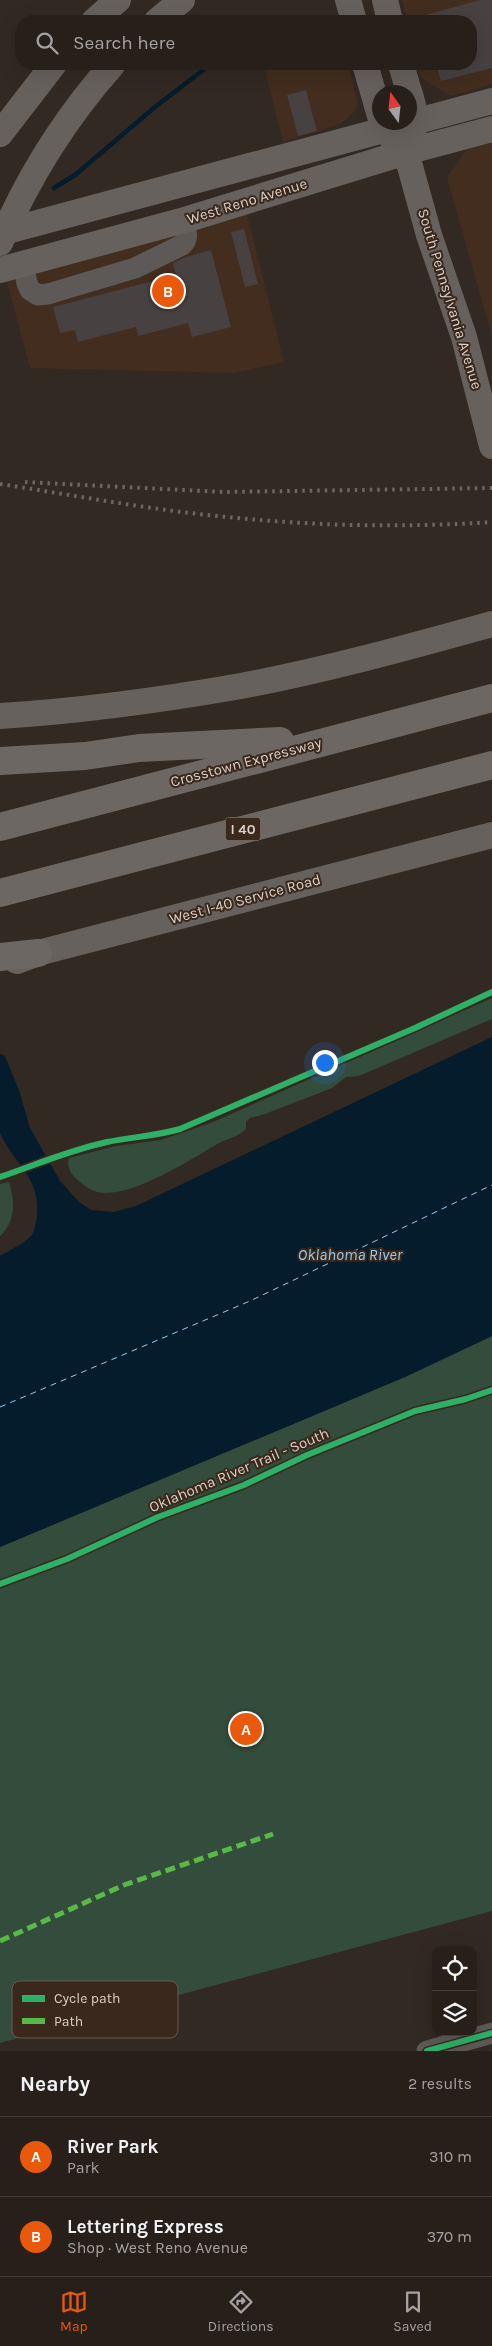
<!DOCTYPE html>
<meta charset="utf-8">
<style>
:root{--surface:#261f1a;--page:#322c27;--text:#f1f3f6;--muted:#a4a2a2;--line:#423d39;--accent:#ea580c}
body{margin:0;font-family:Karla,sans-serif;background:var(--page);color:var(--text)}
.controls{position:absolute;right:15px;bottom:15px;display:grid;overflow:hidden;border-radius:10px;box-shadow:0 5px 20px #0002}
.controls button{width:45px;height:45px;display:grid;place-items:center;padding:0;border:0;border-bottom:1px solid var(--line);background:var(--surface);color:var(--text);font:25px sans-serif}
.compass{position:absolute;left:372px;top:85px;width:45px;height:45px;border-radius:50%;background:var(--surface);box-shadow:0 5px 20px #0002;rotate:345deg}
.you{position:absolute;left:324px;top:1062px;width:18px;height:18px;margin:-12px;border:4px solid #fff;border-radius:50%;background:#1a73e8;box-shadow:0 0 0 8px #1a73e833}
.badge{display:grid;place-items:center;width:32px;height:32px;border-radius:50%;background:var(--accent);color:#fff;font-size:16px;font-weight:700}
.pin{position:absolute;translate:-50% -50%;border:2px solid #fff;box-shadow:0 1px 5px #0006}
.list{margin:0;padding:0;list-style:none}
h2{display:flex;justify-content:space-between;align-items:center;height:65px;margin:0;padding:0 20px;font-size:21px}
h2 small{font-size:16px;font-weight:400;color:var(--muted)}
.list li{display:grid;grid-template-columns:32px 1fr auto;gap:15px;align-items:center;box-sizing:border-box;height:80px;padding:0 20px;border-top:1px solid var(--line)}
.list b{display:block;font-size:19px;white-space:nowrap}
.list p{margin:0;font-size:16px;white-space:nowrap;color:var(--muted)}
.list em{font-size:16px;font-style:normal;color:var(--muted)}
.icon{flex:none;width:28px;height:28px;fill:none;stroke:currentColor;stroke-width:2;stroke-linecap:round;stroke-linejoin:round}
.map{position:relative;flex:none;width:492px;height:2051px;overflow:hidden}
.search{position:absolute;background:var(--surface);box-shadow:0 5px 20px #0002;left:15px;right:15px;top:15px;height:55px;display:flex;align-items:center;gap:12px;box-sizing:border-box;padding:0 18px;border-radius:20px;color:var(--muted);font-size:19px}
.sheet{height:225px;background:var(--surface)}
nav{display:flex;justify-content:space-around;align-items:center;box-sizing:border-box;height:70px;border-top:1px solid var(--line);background:var(--surface);font-size:14px;color:var(--muted)}
nav a{display:grid;justify-items:center;gap:2px}
nav .on{color:var(--accent)}
.map>svg:first-child{display:block}
</style>
<div class="map">
<svg width="492" height="2051" viewBox="0 0 492 2051">
<rect width="100%" height="100%" fill="#322922"/>
<g fill="#422d1f">
<polygon points="402,0 492,0 492,84 451,96 420,77 417,64 471,64 471,21 407,21"/>
<polygon points="289,64 348,64 358,103 354,112 340,124 283,142 265,70"/>
<polygon points="492,143 492,336 447,178 466,150"/>
<polygon points="247,214 284,362 234,373 30,368 6,279"/>
</g>
<g fill="#344c3b">
<path d="M492,998V1019L359,1076L346,1077L332,1088L265,1114L250,1118L246,1122V1129C238,1137 229,1138 219,1143C193,1158 122,1205 92,1190C87,1188 83,1184 79,1181C72,1176 66,1167 69,1158L116,1146L161,1140L213,1122Z"/>
<path d="M9,1182C15,1201 16,1221 0,1236V1184Z"/>
<polygon points="492,1336 492,1911 0,2043 0,1547 405,1377"/>
</g>
<path fill="#041c2b" d="M492,1037V1336L405,1377L0,1547V1256C9,1250 22,1245 30,1237C35,1232 36,1222 37,1216C41,1177 13,1163 0,1133V1054L5,1056L19,1090L30,1128L60,1181L79,1202L91,1210L114,1212L136,1206Z"/>
<g fill="none" stroke-linecap="round" stroke-linejoin="round">
<polyline stroke="#041c2b" stroke-width="4.5" points="54,188 75,175 155,107 211,64"/>
<polyline stroke="#96cdf3" stroke-width="1" stroke-dasharray="6 5" stroke-linecap="butt" points="0,1407 250,1301 492,1185"/>
</g>
<g fill="#474142">
<polygon points="480,0 492,0 492,68 441,81 436,64 471,64 471,21 415,21 415,18"/>
<polygon points="306,90 317,131 298,136 287,95"/>
<polygon points="244,229 258,284 245,287 231,232"/>
<polygon points="211,250 231,327 192,337 188,323 138,336 136,327 78,342 75,330 60,333 53,307 176,275 173,263 186,257"/>
</g>
<g fill="none" stroke-linecap="round" stroke-linejoin="round">
<g stroke="#5c5956" stroke-width="21">
<path d="M23,264L27,283L30,290L38,295L48,294L135,268L182,245C190,238 186,230 182,220"/>
<polyline points="427,2051 492,2033"/>
</g>
<g stroke="#66615d" stroke-width="26">
<polyline points="348,0 354,21"/>
<polyline points="385,0 390,21"/>
<polyline points="94,21 118,0"/>
<polyline points="157,21 182,0"/>
<polyline points="365,64 380,116"/>
<polyline points="401,64 409,92"/>
<polyline points="410,94 417,121 411,137"/>
<polyline points="0,134 54,64"/>
<polyline points="393,140 406,152 429,235 464,337 492,446"/>
<polyline points="0,233 492,101"/>
<path d="M0,243C28,177 66,117 113,64"/>
<polyline points="0,270 188,219 406,152 492,129"/>
<path d="M0,716C81,711 161,700 241,686C326,670 409,647 492,624"/>
<polyline points="17,961 38,953 492,835"/>
</g>
<g stroke="#6d6763" stroke-width="28">
<polyline points="0,761 85,756 139,748 280,741"/>
<polyline points="0,827 492,698"/>
<polyline points="0,893 492,765"/>
<polyline points="0,957 38,953"/>
</g>
<g stroke="#6c6763" stroke-width="4" stroke-dasharray="2.5 5" stroke-linecap="butt">
<polyline points="25,482 224,492 492,488"/>
<path d="M0,484C73,495 145,509 218,516C309,526 401,528 492,522"/>
</g>
<polyline stroke="#58b947" stroke-width="5" stroke-dasharray="10 5" stroke-linecap="butt" points="0,1941 124,1885 273,1834"/>
<defs>
<g id="cycleway">
<path d="M0,1177C35,1165 70,1150 107,1142C132,1137 156,1136 180,1129L415,1028L492,992"/>
<polyline points="0,1584 67,1559 158,1517 244,1485 307,1455 415,1411 466,1399 492,1390"/>
<polyline points="427,2051 492,2033"/>
</g>
</defs>
<use href="#cycleway" stroke="#39281b" stroke-width="9"/>
<use href="#cycleway" stroke="#2db169" stroke-width="6"/>
</g>
<g text-anchor="middle" dominant-baseline="central" stroke-width="4" stroke-linejoin="round" paint-order="stroke">
<rect fill="#39281b" stroke="#ab9e95" stroke-width="1" x="225.5" y="817.5" width="35" height="23" rx="4"/>
<g font-size="14" font-weight="bold" fill="#dcd0c9">
<text x="243" y="829">I 40</text>
</g>
<g font-size="15" fill="#dcd0c9" stroke="#39281b">
<text transform="translate(247 201) rotate(-17)">West Reno Avenue</text>
<text transform="translate(450 299) rotate(73)">South Pennsylvania Avenue</text>
<text transform="translate(246 762) rotate(-15)">Crosstown Expressway</text>
<text transform="translate(245 899) rotate(-15)">West I-40 Service Road</text>
<text transform="translate(239 1470) rotate(-23)">Oklahoma River Trail - South</text>
</g>
<g font-size="16" font-style="italic" fill="#96cdf3" stroke="#39281b">
<text x="350" y="1254">Oklahoma River</text>
</g>
</g>
<rect x="12" y="1981" width="166" height="57" rx="8" fill="#39281b" stroke="#6a5a4f" stroke-width="1"/>
<rect x="22" y="1995" width="23" height="7" fill="#2db169"/>
<rect x="22" y="2018" width="23" height="6" fill="#58b947"/>
<g font-size="14" fill="#dcd0c9">
<text x="54" y="2003">Cycle path</text>
<text x="54" y="2026">Path</text>
</g>
</svg>
<div class="controls">
<button><svg class="icon" aria-label="locate" viewBox="0 0 24 24"><circle cx="12" cy="12" r="6"/><path d="M12 2v4M12 18v4M2 12h4M18 12h4"/></svg></button>
<button><svg class="icon" aria-label="layers" viewBox="0 0 24 24"><path d="M12 4l9 5-9 5-9-5zM3 14l9 5 9-5"/></svg></button>
</div>
<svg class="compass" viewBox="-18 -18 36 36"><path d="M0-13l5 13h-10z" fill="#e53935"/><path d="M0 13l5-13h-10z" fill="#a4a2a2"/></svg>
<div class="you"></div>
<div class="pin badge" style="left:246px;top:1729px">A</div>
<div class="pin badge" style="left:168px;top:291px">B</div>
<div class="search"><svg class="icon" aria-label="search" viewBox="0 0 24 24"><circle cx="10" cy="10" r="6"/><path d="M15 15l6 6"/></svg>Search here</div>
</div>
<section class="sheet">
<h2>Nearby<small>2 results</small></h2>
<ul class="list">
<li><span class="badge">A</span><div><b>River Park</b><p>Park</p></div><em>310 m</em></li>
<li><span class="badge">B</span><div><b>Lettering Express</b><p>Shop · West Reno Avenue</p></div><em>370 m</em></li>
</ul>
</section>
<nav>
<a class="on"><svg class="icon" aria-label="map" viewBox="0 0 24 24"><path d="M3 6l6-2 6 2 6-2v14l-6 2-6-2-6 2zM9 4v14M15 6v14"/></svg>Map</a>
<a><svg class="icon" aria-label="directions" viewBox="0 0 24 24"><path d="M12 3l9 9-9 9-9-9zM9 14v-3h6M13 9l2 2-2 2"/></svg>Directions</a>
<a><svg class="icon" aria-label="saved" viewBox="0 0 24 24"><path d="M7 4h10v16l-5-4-5 4z"/></svg>Saved</a>
</nav>
